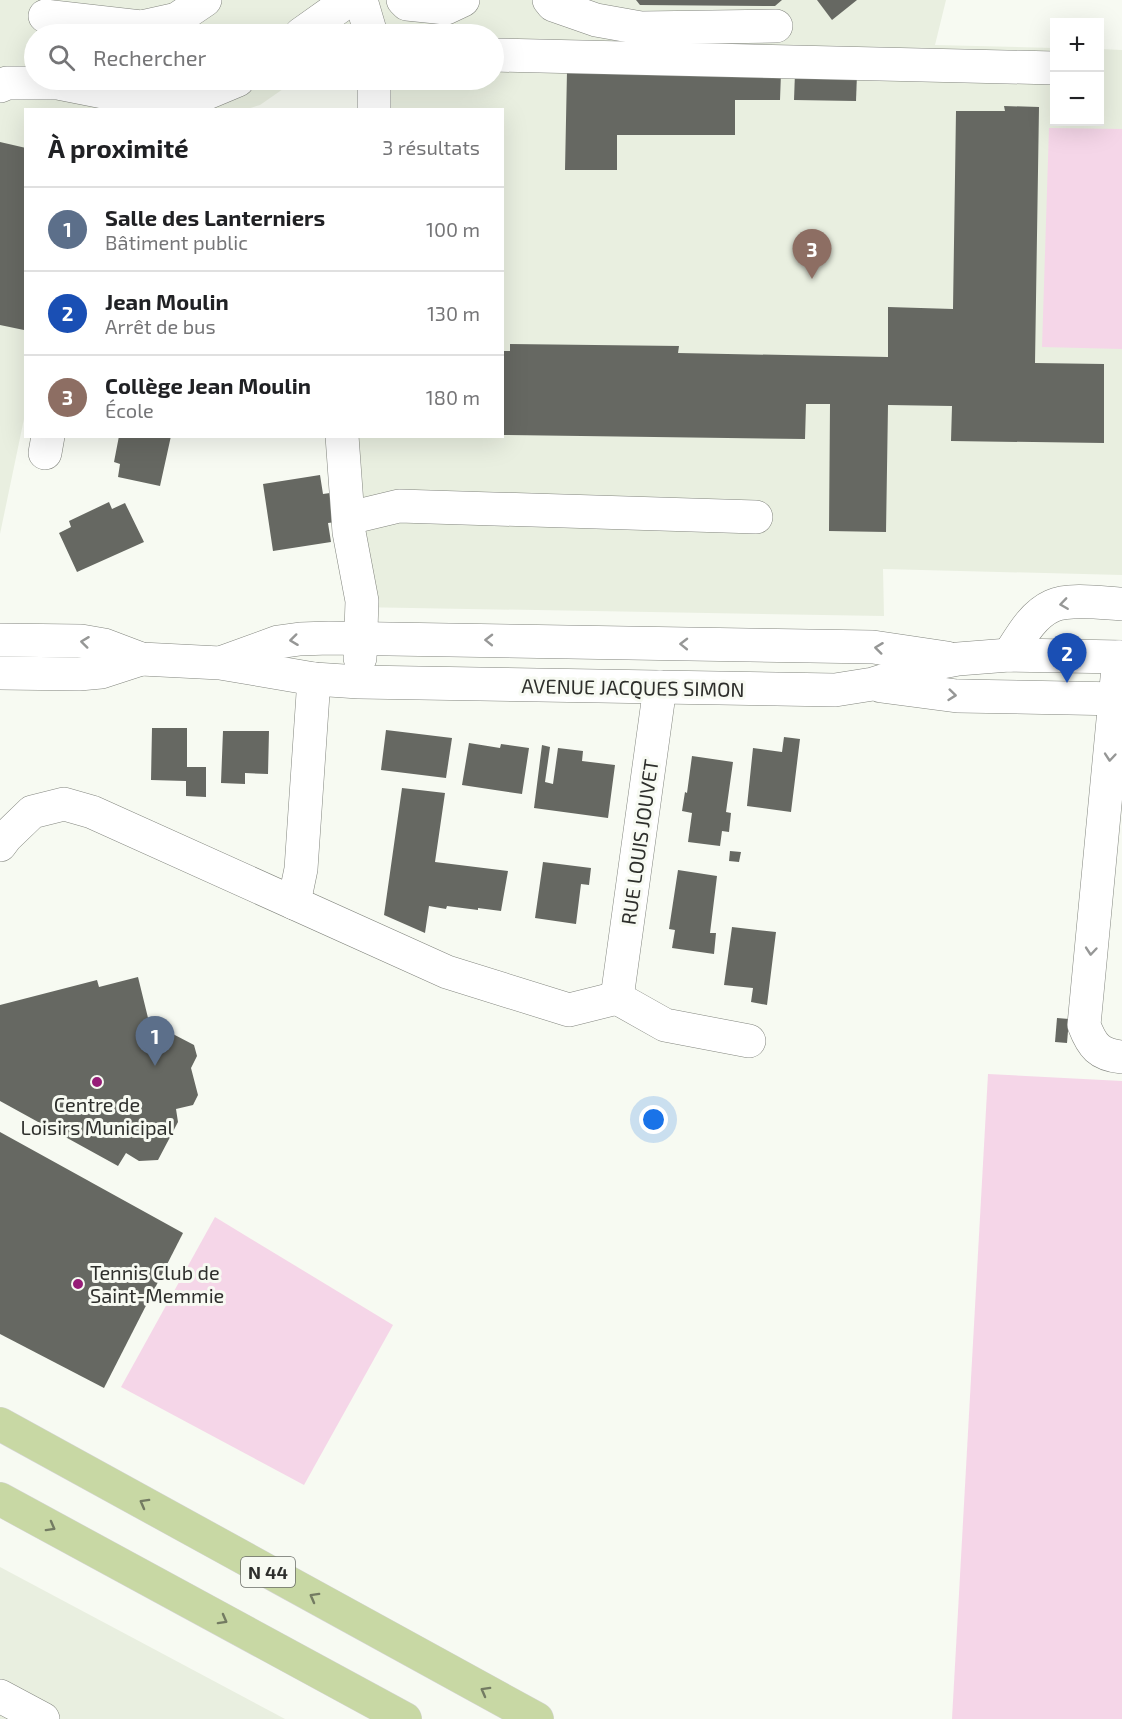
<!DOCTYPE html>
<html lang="fr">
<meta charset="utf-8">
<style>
:root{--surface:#fff;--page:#f2f2f2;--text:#202124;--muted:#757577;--line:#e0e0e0;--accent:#2563eb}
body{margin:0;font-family:"Exo 2",sans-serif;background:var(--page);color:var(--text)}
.controls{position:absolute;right:18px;top:18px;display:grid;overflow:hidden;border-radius:0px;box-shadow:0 6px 24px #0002}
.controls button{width:54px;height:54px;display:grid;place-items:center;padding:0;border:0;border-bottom:2px solid var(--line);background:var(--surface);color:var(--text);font:30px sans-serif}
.you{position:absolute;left:654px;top:1120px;width:21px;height:21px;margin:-15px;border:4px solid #fff;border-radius:50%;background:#1a73e8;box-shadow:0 0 0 9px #1a73e833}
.badge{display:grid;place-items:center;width:39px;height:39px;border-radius:50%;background:var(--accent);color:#fff;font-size:20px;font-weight:700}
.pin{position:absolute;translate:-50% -50px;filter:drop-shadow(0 2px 3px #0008)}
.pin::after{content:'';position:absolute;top:32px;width:21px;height:18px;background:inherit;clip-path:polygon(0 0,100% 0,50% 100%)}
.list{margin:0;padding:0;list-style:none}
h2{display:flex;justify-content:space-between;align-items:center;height:78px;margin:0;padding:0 24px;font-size:26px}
h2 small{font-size:20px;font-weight:400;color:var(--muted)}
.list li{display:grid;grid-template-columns:39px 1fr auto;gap:18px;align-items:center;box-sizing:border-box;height:84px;padding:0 24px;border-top:2px solid var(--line)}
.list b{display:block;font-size:22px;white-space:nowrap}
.list p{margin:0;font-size:20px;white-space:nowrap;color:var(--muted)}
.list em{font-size:20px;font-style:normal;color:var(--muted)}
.icon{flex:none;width:33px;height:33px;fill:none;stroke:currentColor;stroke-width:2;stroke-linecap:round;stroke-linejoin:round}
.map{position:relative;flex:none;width:1122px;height:1719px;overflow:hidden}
.search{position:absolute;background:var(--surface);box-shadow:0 6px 24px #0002;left:24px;top:24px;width:480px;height:66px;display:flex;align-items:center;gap:15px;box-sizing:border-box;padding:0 21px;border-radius:33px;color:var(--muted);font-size:22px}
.panel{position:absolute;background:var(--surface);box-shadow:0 6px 24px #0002;left:24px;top:108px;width:480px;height:330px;border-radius:0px}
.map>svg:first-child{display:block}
</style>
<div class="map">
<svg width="1122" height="1719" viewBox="0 0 1122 1719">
<rect width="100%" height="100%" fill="#f7faf2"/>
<g fill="#e9efe0">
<polygon points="0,0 946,0 935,45 1054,48 1054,122 1100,122 1100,49 1122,50 1122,575 883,569 884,616 355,607 336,437 502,436 502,110 358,109 357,80 494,80 494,34 34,34 34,80 296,80 260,105 247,109 26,110 25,414 0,534"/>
<polygon points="0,1567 285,1719 0,1719"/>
</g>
<g fill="#f5d6e8">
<polygon points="1049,128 1122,129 1122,349 1042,347"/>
<polygon points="988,1074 1122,1081 1122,1719 952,1719"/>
<polygon points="215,1217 393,1325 304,1485 121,1387"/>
</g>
<g fill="#666862">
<polygon points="636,0 782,0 775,6 640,5"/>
<polygon points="817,0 857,0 832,20"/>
<polygon points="567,71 781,73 780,100 735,100 735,135 617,135 617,170 565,170"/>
<polygon points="795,73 857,74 856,101 794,100"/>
<polygon points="1004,106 1039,107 1035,363 1104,364 1104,443 951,441 952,406 888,405 886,532 829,531 830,404 806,404 805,439 502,435 502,351 510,351 510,344 679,346 678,353 888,357 888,307 953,309 956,111 1005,111"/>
<polygon points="0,142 26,148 26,322 24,330 0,325"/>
<polygon points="119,436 171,436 160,486 118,477 120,464 114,462"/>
<polygon points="320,475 323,494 330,493 336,522 328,523 331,542 273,551 263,484"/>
<polygon points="109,502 112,509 125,503 144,542 77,572 59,533 71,527 69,521"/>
<polygon points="152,728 187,728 187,767 206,767 206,797 186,796 186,781 151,780"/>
<polygon points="386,730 452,738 446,778 381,770"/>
<polygon points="223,731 269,731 268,774 245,773 245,784 221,783"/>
<polygon points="784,737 800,739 791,812 747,806 753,748 782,752"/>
<polygon points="469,743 500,748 501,744 529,748 522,794 462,785"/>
<polygon points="542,745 550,747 545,782 553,784 558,748 583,751 582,761 615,765 608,818 534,808"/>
<polygon points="692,756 733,762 726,812 731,813 729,832 722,831 720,846 688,842 692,813 682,811 685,792 687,793"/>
<polygon points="402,788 445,793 435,862 508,871 501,911 478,908 478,910 447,906 446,909 429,906 425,933 384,915"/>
<polygon points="730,851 741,852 739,862 729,861"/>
<polygon points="543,862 591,868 589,885 581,884 576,924 535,918"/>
<polygon points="678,870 717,876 710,933 716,933 714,954 672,948 675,930 669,929"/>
<polygon points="732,927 776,932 767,1005 751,1002 753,988 724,985"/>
<polygon points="138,977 150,1026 152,1025 162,1030 163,1035 171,1033 194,1045 197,1056 191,1068 198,1095 193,1105 176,1109 178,1122 158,1160 139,1161 126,1153 118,1166 0,1101 0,1005 97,980 99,987"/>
<polygon points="1057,1018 1069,1019 1067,1043 1055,1042"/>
<polygon points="0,1132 183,1233 104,1388 0,1334"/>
</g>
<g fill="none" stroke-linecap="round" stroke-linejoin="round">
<defs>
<g id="minor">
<polyline points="361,0 371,34"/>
<polyline points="403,0 407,4 446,8 463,0"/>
<polyline points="549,0 553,5 596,20 641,28 776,26"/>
<polyline points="45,16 141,27 177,19 205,0"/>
<polyline points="301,34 349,0"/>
<polyline points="494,55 1054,68"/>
<polyline points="374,80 374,110"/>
<polyline points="0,86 7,83 58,83 159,103 195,98 238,80"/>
<polyline points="342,436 349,532 362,601 360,658"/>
<polyline points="45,453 48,436"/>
<polyline points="349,518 399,506 756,517"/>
<polyline points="0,640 81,641 104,645 141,659 220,663 314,679 359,682 835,690 873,684 942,662 958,659 1009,655 1122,657"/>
<path d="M1009,655C1020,638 1032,615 1052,606C1069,598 1103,603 1122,604"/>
<path d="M1119,657L1084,1025C1092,1046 1099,1055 1122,1057"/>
<polyline points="223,662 278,642 300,639 329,638 873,647 947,658"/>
<polyline points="0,673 79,674 101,672 141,659"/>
<polyline points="881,686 957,696 1122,699"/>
<polyline points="0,845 6,837 32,812 64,804 92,812 447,972 569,1010 617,998"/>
<polyline points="294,903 301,869 314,679"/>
<polyline points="617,998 660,687"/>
<polyline points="617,998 665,1025 749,1041"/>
<polyline points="0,1696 43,1719"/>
</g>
<g id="major">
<polyline points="0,1424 537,1719"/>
<polyline points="0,1499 405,1719"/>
</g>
</defs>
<use href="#minor" stroke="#83867f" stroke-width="34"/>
<use href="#major" stroke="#d5d5d5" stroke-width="34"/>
<use href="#minor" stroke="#fff" stroke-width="33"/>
<use href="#major" stroke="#c8d8a4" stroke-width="33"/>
</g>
<defs><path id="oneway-chevron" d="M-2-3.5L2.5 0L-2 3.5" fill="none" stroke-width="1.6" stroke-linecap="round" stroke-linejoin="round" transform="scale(1.5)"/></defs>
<g stroke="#969796">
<use href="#oneway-chevron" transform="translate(1064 604) rotate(172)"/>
<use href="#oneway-chevron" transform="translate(294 640) rotate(173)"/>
<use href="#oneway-chevron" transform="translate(489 640) rotate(-179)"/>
<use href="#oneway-chevron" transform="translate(85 642) rotate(-173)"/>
<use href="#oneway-chevron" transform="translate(684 644) rotate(-179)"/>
<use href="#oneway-chevron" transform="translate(879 648) rotate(-173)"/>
<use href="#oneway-chevron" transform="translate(952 695) rotate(6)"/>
<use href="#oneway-chevron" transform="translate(1110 757) rotate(95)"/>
<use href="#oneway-chevron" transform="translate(1091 951) rotate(95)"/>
</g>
<g stroke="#737b62">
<use href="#oneway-chevron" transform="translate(144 1503) rotate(-151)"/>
<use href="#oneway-chevron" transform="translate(51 1527) rotate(29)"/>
<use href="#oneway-chevron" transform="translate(314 1597) rotate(-151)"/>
<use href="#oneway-chevron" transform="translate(223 1620) rotate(29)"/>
<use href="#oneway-chevron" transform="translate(485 1691) rotate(-151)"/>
</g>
<g fill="#961c77" stroke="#f7faf2" stroke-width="2">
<circle cx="97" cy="1082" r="6"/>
<circle cx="78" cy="1284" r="6"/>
</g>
<g text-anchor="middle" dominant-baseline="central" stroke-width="6" stroke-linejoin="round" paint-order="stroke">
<rect fill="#f7faf2" stroke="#6a6c67" stroke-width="1.5" x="241" y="1557" width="54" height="30" rx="4.5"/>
<g font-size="18" font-weight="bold" fill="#2e2f2c">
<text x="268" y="1572">N 44</text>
</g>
<g font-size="20" fill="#2e2f2c" stroke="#f7faf2">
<text transform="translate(633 687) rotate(1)">AVENUE JACQUES SIMON</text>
<text transform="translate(639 842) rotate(-82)">RUE LOUIS JOUVET</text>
</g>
<g font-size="20" fill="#2e2f2c" stroke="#f7faf2">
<text x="97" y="1104">Centre de<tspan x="97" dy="23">Loisirs Municipal</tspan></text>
<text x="90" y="1272" text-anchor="start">Tennis Club de<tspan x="90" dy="23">Saint-Memmie</tspan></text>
</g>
</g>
</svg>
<div class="controls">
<button>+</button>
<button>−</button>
</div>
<div class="you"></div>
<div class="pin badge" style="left:155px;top:1066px;background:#5c6f8a">1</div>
<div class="pin badge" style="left:1067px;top:683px;background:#1a4fb4">2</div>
<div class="pin badge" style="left:812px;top:279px;background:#8d6e63">3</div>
<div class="search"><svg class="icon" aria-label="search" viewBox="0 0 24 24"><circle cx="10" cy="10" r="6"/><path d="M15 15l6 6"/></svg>Rechercher</div>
<section class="panel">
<h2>À proximité<small>3 résultats</small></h2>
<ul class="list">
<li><span class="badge" style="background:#5c6f8a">1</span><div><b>Salle des Lanterniers</b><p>Bâtiment public</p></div><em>100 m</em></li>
<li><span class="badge" style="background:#1a4fb4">2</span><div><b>Jean Moulin</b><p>Arrêt de bus</p></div><em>130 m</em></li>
<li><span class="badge" style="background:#8d6e63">3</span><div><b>Collège Jean Moulin</b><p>École</p></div><em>180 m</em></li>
</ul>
</section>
</div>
